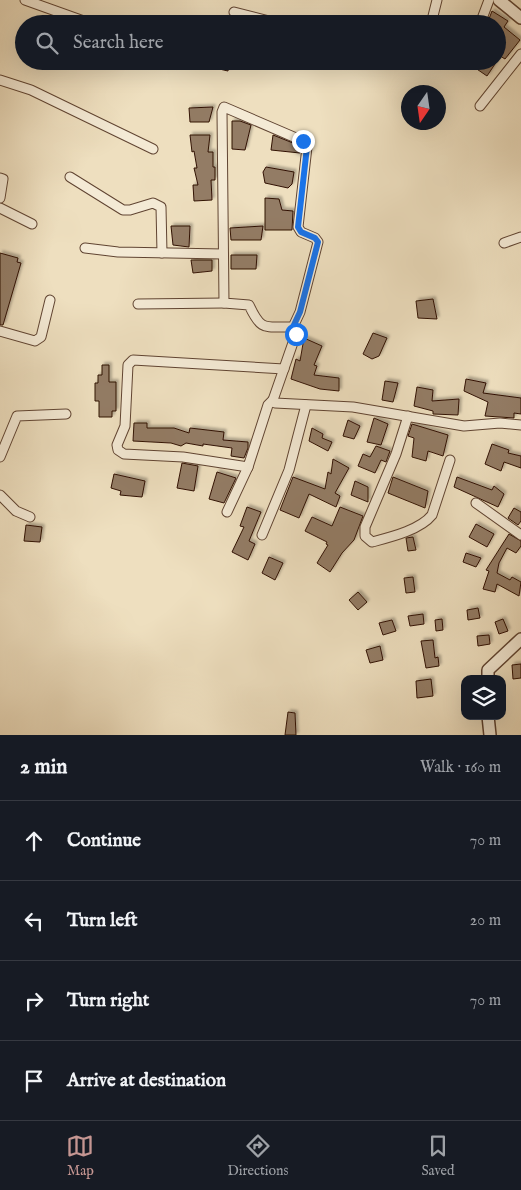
<!DOCTYPE html>
<meta charset="utf-8">
<style>
:root{--surface:#171b24;--page:#242831;--text:#f1f3f6;--muted:#9ea1a6;--line:#363941;--accent:#c59692}
body{margin:0;font-family:"IM FELL English",serif;background:var(--page);color:var(--text)}
.controls{position:absolute;right:15px;bottom:15px;display:grid;overflow:hidden;border-radius:10px;box-shadow:0 5px 20px #0002}
.controls button{width:45px;height:45px;display:grid;place-items:center;padding:0;border:0;border-bottom:1px solid var(--line);background:var(--surface);color:var(--text);font:25px sans-serif}
.compass{position:absolute;left:401px;top:85px;width:45px;height:45px;border-radius:50%;background:var(--surface);box-shadow:0 5px 20px #0002;rotate:193deg}
.stop{position:absolute;width:15px;height:15px;margin:-11px;border:4px solid #1a73e8;border-radius:50%;background:#fff}
.stop.end{background:#1a73e8;border-color:#fff;box-shadow:0 1px 5px #0008}
.list{margin:0;padding:0;list-style:none}
h2{display:flex;justify-content:space-between;align-items:center;height:65px;margin:0;padding:0 20px;font-size:21px}
h2 small{font-size:16px;font-weight:400;color:var(--muted)}
.list li{display:grid;grid-template-columns:32px 1fr auto;gap:15px;align-items:center;box-sizing:border-box;height:80px;padding:0 20px;border-top:1px solid var(--line)}
.list b{display:block;font-size:19px;white-space:nowrap}
.list em{font-size:16px;font-style:normal;color:var(--muted)}
.icon{flex:none;width:28px;height:28px;fill:none;stroke:currentColor;stroke-width:2;stroke-linecap:round;stroke-linejoin:round}
.map{position:relative;flex:none;width:521px;height:735px;overflow:hidden}
.search{position:absolute;background:var(--surface);box-shadow:0 5px 20px #0002;left:15px;right:15px;top:15px;height:55px;display:flex;align-items:center;gap:12px;box-sizing:border-box;padding:0 18px;border-radius:28px;color:var(--muted);font-size:19px}
.sheet{height:385px;background:var(--surface)}
nav{display:flex;justify-content:space-around;align-items:center;box-sizing:border-box;height:70px;border-top:1px solid var(--line);background:var(--surface);font-size:14px;color:var(--muted)}
nav a{display:grid;justify-items:center;gap:2px}
nav .on{color:var(--accent)}
.map>svg:first-child{display:block}
</style>
<div class="map">
<svg width="521" height="735" viewBox="0 0 521 735">
<defs>
<filter id="shadow"><feDropShadow dx="2.5" dy="-2.5" stdDeviation="1" flood-color="#0004"/></filter>
</defs>
<rect width="100%" height="100%" fill="#eedfbf"/>
<filter id="stains"><feTurbulence type="fractalNoise" baseFrequency=".004" numOctaves="4"/><feColorMatrix values="0 0 0 0 .2 0 0 0 0 .09 0 0 0 0 .02 0 0 0 .5 -.17"/></filter>
<radialGradient id="worn" r=".72"><stop offset=".6" stop-color="#630" stop-opacity="0"/><stop offset="1" stop-color="#630" stop-opacity=".3"/></radialGradient>
<g fill="#937c65" stroke="#311103" filter="url(#shadow)">
<polygon points="492,11 508,21 504,27 520,40 505,59 497,54 497,24 487,24"/>
<polygon points="227,16 249,22 249,24 226,24"/>
<polygon points="217,61 229,61 228,71 215,68"/>
<polygon points="465,61 497,61 487,76"/>
<polygon points="213,107 209,122 190,122 189,108"/>
<polygon points="232,121 240,121 251,125 245,150 232,149"/>
<polygon points="190,135 210,135 208,152 213,152 213,167 215,167 215,180 211,180 212,200 194,201 193,185 198,185 194,168 197,168 194,151 192,152"/>
<polygon points="273,135 298,145 300,153 271,150"/>
<polygon points="266,167 294,172 292,184 288,188 265,183 263,172"/>
<polygon points="265,198 279,199 282,210 293,211 292,230 265,230"/>
<polygon points="171,226 190,226 189,247 173,245"/>
<polygon points="263,226 261,240 231,240 230,228"/>
<polygon points="0,253 18,258 17,262 21,263 3,325 0,325"/>
<polygon points="231,255 257,255 256,269 231,269"/>
<polygon points="191,260 212,260 212,271 193,273"/>
<polygon points="433,299 437,319 418,318 416,301"/>
<polygon points="373,333 387,338 379,356 372,359 363,354"/>
<polygon points="304,338 322,346 314,365 317,366 314,375 339,378 339,391 320,389 291,379 296,359 300,361"/>
<polygon points="102,365 109,365 109,382 116,382 116,411 112,411 112,417 99,417 99,401 95,401 95,383 98,383 98,375 102,375"/>
<polygon points="466,379 486,383 483,393 521,398 521,414 514,413 514,418 485,416 488,402 464,391"/>
<polygon points="385,381 398,383 393,402 382,400"/>
<polygon points="417,387 433,390 432,401 459,399 458,415 433,414 433,411 414,406"/>
<polygon points="374,418 388,424 381,445 367,442"/>
<polygon points="348,420 360,426 354,439 343,436"/>
<polygon points="134,423 147,423 147,428 174,428 189,433 190,428 224,432 223,440 248,442 248,448 244,458 231,456 232,448 203,444 203,446 186,443 181,446 171,443 133,441"/>
<polygon points="412,424 448,435 443,456 428,451 426,461 412,457 414,438 408,436"/>
<polygon points="312,428 323,434 322,438 332,442 328,451 309,441"/>
<polygon points="492,444 509,450 508,453 521,456 521,468 504,462 501,471 485,464"/>
<polygon points="376,446 390,451 386,462 381,460 375,473 358,466 363,454 370,457"/>
<polygon points="333,459 349,468 335,493 340,496 336,507 309,494 299,518 280,510 293,477 325,489 328,472 331,474"/>
<polygon points="182,463 198,466 194,491 177,488"/>
<polygon points="217,472 236,478 224,503 209,499"/>
<polygon points="114,474 145,481 142,497 120,495 121,491 111,488"/>
<polygon points="393,477 428,491 425,508 388,493"/>
<polygon points="457,477 492,490 494,486 504,494 498,507 454,487"/>
<polygon points="355,481 368,487 368,502 351,495"/>
<polygon points="247,507 261,512 249,541 255,544 248,560 232,552 244,527 240,526"/>
<polygon points="340,507 363,516 354,540 342,553 330,572 317,563 328,545 326,544 327,542 305,531 312,517 332,526"/>
<polygon points="514,508 521,512 521,521 518,525 508,518"/>
<polygon points="476,524 494,534 487,547 469,537"/>
<polygon points="26,525 42,527 40,542 24,541"/>
<polygon points="509,534 521,541 521,546 516,553 507,548 499,563 497,573 510,580 512,577 521,582 519,596 497,584 495,592 483,589 489,571 486,570"/>
<polygon points="413,537 416,550 408,551 406,538"/>
<polygon points="466,553 481,558 476,567 463,562"/>
<polygon points="269,557 283,563 275,580 262,573"/>
<polygon points="413,577 415,592 406,593 404,578"/>
<polygon points="358,592 367,602 358,610 349,600"/>
<polygon points="478,608 480,618 468,620 467,610"/>
<polygon points="423,614 424,624 410,626 408,616"/>
<polygon points="442,619 443,630 436,631 435,620"/>
<polygon points="503,619 508,631 499,634 495,622"/>
<polygon points="392,620 396,631 383,635 379,623"/>
<polygon points="489,635 490,644 478,646 477,636"/>
<polygon points="433,640 435,658 438,657 439,666 426,668 421,641"/>
<polygon points="380,646 383,660 370,663 366,650"/>
<polygon points="521,664 521,678 513,679 512,665"/>
<polygon points="431,679 433,696 417,698 416,681"/>
<polygon points="288,712 295,713 296,735 285,735"/>
</g>
<g fill="none" stroke-linecap="round" stroke-linejoin="round">
<defs>
<g id="minor">
<polyline points="25,0 92,24"/>
<polyline points="234,12 277,23 304,24"/>
<polyline points="431,24 437,0"/>
<polyline points="480,24 489,0"/>
<polyline points="0,80 31,90 153,149"/>
<polyline points="480,106 521,54"/>
<polyline points="70,177 123,210 130,210 153,203 161,207 162,253"/>
<polyline points="0,178 3,179 0,198"/>
<polyline points="0,208 32,224"/>
<polyline points="504,243 521,237"/>
<polyline points="85,248 118,252 223,254"/>
<polyline points="138,304 224,303"/>
<path d="M293,327L300,312L318,242L315,238L301,232L298,227L307,147L303,141L224,107L222,112L224,303L249,305C262,333 265,326 293,327L296,334L273,400L275,403L353,407L464,426L500,423L521,425"/>
<polyline points="0,331 35,341 41,337 50,300"/>
<polyline points="273,400 268,405 248,467 183,457 124,454 118,450 117,445 125,426 128,365 133,360 284,369"/>
<path d="M408,416L396,454L365,527V536L372,542C391,537 420,530 432,515L450,460"/>
<polyline points="0,457 17,416 66,414"/>
<polyline points="0,495 16,511 30,517"/>
<polyline points="476,503 521,535"/>
<polyline points="227,512 248,467"/>
<polyline points="262,535 289,470 306,405"/>
</g>
<g id="tertiary">
<polyline points="499,0 521,18"/>
<polyline points="488,679 488,670 521,639"/>
<polyline points="488,716 490,735"/>
</g>
</defs>
<use href="#minor" stroke="#604432" stroke-width="11"/>
<use href="#tertiary" stroke="#604432" stroke-width="14"/>
<use href="#minor" stroke="#f4ead5" stroke-width="9"/>
<use href="#tertiary" stroke="#f4ead5" stroke-width="11"/>
</g>
<g fill="none" stroke-linecap="round" stroke-linejoin="round">
<polyline stroke="#1a73e8" stroke-width="6" points="296,334 293,327 300,312 318,242 315,238 301,232 298,227 307,147 303,141"/>
</g>
<rect width="100%" height="100%" filter="url(#stains)"/>
<rect width="100%" height="100%" fill="url(#worn)"/>
</svg>
<div class="controls">
<button><svg class="icon" aria-label="layers" viewBox="0 0 24 24"><path d="M12 4l9 5-9 5-9-5zM3 14l9 5 9-5"/></svg></button>
</div>
<svg class="compass" viewBox="-18 -18 36 36"><path d="M0-13l5 13h-10z" fill="#e53935"/><path d="M0 13l5-13h-10z" fill="#9ea1a6"/></svg>
<div class="stop" style="left:296px;top:334px"></div>
<div class="stop end" style="left:303px;top:141px"></div>
<div class="search"><svg class="icon" aria-label="search" viewBox="0 0 24 24"><circle cx="10" cy="10" r="6"/><path d="M15 15l6 6"/></svg>Search here</div>
</div>
<section class="sheet">
<h2>2 min<small>Walk · 160 m</small></h2>
<ul class="list">
<li><svg class="icon" aria-label="ahead" viewBox="0 0 24 24"><path d="M12 20V5M6 11l6-6 6 6"/></svg><div><b>Continue</b></div><em>70 m</em></li>
<li><svg class="icon" aria-label="left" viewBox="0 0 24 24"><path d="M17 20v-9H6M10 6l-5 5 5 5"/></svg><div><b>Turn left</b></div><em>20 m</em></li>
<li><svg class="icon" aria-label="right" viewBox="0 0 24 24"><path d="M7 20v-9h11M14 6l5 5-5 5"/></svg><div><b>Turn right</b></div><em>70 m</em></li>
<li><svg class="icon" aria-label="arrive" viewBox="0 0 24 24"><path d="M6 21V4h12l-3 4 3 4H6"/></svg><div><b>Arrive at destination</b></div></li>
</ul>
</section>
<nav>
<a class="on"><svg class="icon" aria-label="map" viewBox="0 0 24 24"><path d="M3 6l6-2 6 2 6-2v14l-6 2-6-2-6 2zM9 4v14M15 6v14"/></svg>Map</a>
<a><svg class="icon" aria-label="directions" viewBox="0 0 24 24"><path d="M12 3l9 9-9 9-9-9zM9 14v-3h6M13 9l2 2-2 2"/></svg>Directions</a>
<a><svg class="icon" aria-label="saved" viewBox="0 0 24 24"><path d="M7 4h10v16l-5-4-5 4z"/></svg>Saved</a>
</nav>
